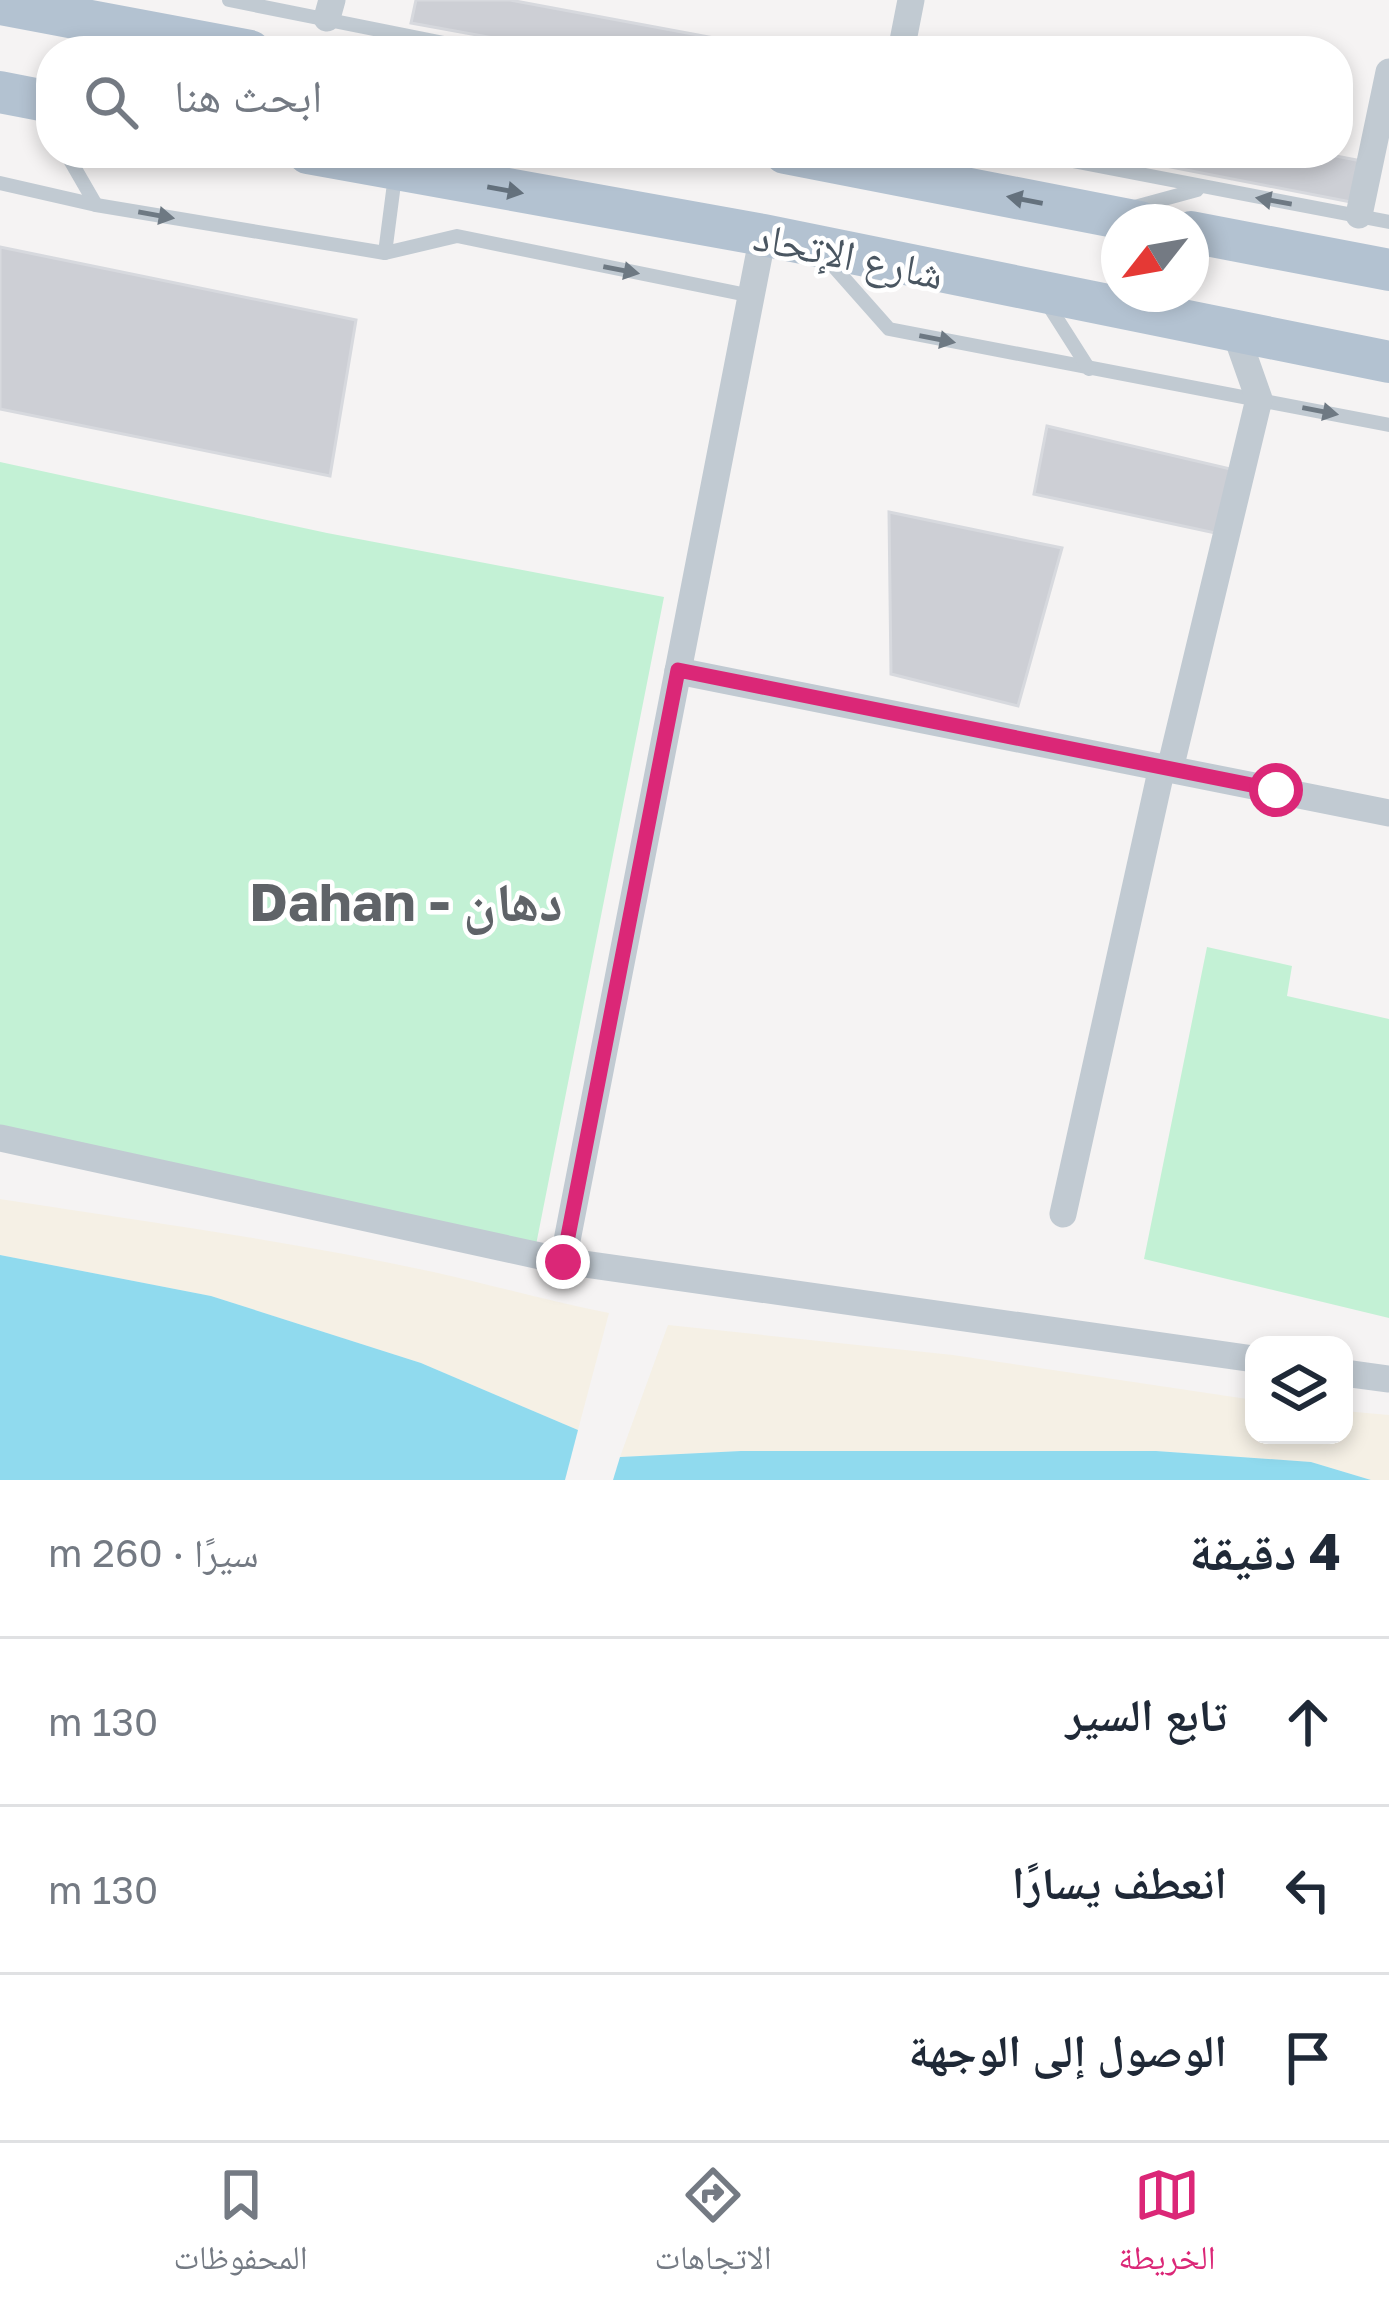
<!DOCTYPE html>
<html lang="ar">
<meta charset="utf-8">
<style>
:root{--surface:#fff;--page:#f2f2f3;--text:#1f2937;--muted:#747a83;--line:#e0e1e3;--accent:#db2777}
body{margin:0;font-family:"Golos Text","Noto Naskh Arabic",sans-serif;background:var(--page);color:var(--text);direction:rtl}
.controls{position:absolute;right:36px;bottom:36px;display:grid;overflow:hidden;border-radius:24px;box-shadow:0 6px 18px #0003}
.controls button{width:108px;height:108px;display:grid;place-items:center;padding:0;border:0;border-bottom:3px solid var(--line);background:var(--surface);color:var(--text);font:60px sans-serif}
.compass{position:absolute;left:1101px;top:204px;width:108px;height:108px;border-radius:50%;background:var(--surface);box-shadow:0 6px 18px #0003;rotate:239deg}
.stop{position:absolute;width:36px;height:36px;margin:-27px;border:9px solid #db2777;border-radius:50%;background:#fff}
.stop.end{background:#db2777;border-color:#fff;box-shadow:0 3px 12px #0008}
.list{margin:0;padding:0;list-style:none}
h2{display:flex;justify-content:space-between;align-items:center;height:156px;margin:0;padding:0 48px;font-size:51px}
h2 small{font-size:39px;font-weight:400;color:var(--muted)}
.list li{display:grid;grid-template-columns:78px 1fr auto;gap:36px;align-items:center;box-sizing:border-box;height:168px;padding:0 48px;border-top:3px solid var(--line)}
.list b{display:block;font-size:45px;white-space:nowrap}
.list em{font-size:39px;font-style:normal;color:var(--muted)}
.icon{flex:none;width:66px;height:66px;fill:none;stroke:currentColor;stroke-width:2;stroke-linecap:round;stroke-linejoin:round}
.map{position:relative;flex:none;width:1389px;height:1480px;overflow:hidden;direction:ltr}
.search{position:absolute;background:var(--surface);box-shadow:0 6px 18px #0003;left:36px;right:36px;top:36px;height:132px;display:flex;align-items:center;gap:30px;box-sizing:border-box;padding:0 42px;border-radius:48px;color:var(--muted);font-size:45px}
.sheet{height:660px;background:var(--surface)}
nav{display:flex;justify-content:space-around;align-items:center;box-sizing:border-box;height:168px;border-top:3px solid var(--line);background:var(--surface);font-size:33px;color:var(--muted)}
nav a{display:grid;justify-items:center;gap:6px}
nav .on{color:var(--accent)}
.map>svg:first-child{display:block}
</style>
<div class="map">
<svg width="1389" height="1480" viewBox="0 0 1389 1480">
<rect width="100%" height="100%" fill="#f5f3f3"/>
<g fill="#c3f1d5">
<polygon points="0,462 327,533 664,597 534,1255 0,1148"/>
<polygon points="1207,947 1292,966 1287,996 1389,1019 1389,1318 1144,1259"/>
</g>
<g fill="#f5f0e5">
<path d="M0,1199C146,1222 294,1241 438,1273C496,1286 552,1302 609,1313L578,1430L421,1363L211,1296L0,1255Z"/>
<polygon points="668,1325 953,1355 1254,1400 1254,1435 1344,1435 1344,1411 1389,1415 1389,1480 1371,1480 1311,1462 1156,1451 741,1451 620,1457"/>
</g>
<g fill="#90daee">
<polygon points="0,1255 211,1296 421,1363 578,1430 565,1480 0,1480"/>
<polygon points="741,1451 1156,1451 1311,1462 1371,1480 613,1480 620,1457"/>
</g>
<g fill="#cdcfd5" stroke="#d7d9de" stroke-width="3">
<polygon points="416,0 510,0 784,51 565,51 411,23"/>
<polygon points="1099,153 1320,153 1362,161 1356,203"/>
<polygon points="0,247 356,320 330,476 0,409"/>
<polygon points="1047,426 1235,470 1220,534 1034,494"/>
<polygon points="889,512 1062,548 1018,706 891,674"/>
</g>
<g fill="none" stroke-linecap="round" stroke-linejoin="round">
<g stroke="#c1cad2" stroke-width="14">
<polyline points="229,0 484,51"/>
<polyline points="66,153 96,205"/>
<polyline points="1031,153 1389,222"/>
<polyline points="0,183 96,205 385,253 457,236 752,296"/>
<polyline points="1131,208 1197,190"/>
<polyline points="385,253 395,176"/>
<polyline points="827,259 889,329 1389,425"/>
<polyline points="1047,303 1089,369"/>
</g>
<g stroke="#c1cad2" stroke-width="27">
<polyline points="327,18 332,0"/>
<polyline points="901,51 911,0"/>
<polyline points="1359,215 1389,72"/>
<polyline points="678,671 1389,813"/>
<polyline points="1170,769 1259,399 1235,331"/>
<polyline points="0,1138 563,1261 1254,1359"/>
<polyline points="1063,1214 1162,767"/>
<polyline points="563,1261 763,235"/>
<polyline points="1344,1373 1389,1379"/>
</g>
<g stroke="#b3c2d1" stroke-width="42">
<polyline points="0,4 250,51"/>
<polyline points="0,92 51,102"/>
<polyline points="308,153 763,235 1389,362"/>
<polyline points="785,153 1140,222"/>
<polyline points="1191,232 1389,270"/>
</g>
</g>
<defs><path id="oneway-solid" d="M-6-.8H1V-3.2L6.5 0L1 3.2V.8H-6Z" transform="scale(3)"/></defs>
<g fill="#64717d">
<use href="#oneway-solid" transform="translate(505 190) rotate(10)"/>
<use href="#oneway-solid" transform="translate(1025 200) rotate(-169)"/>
</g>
<g fill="#6e7983">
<use href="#oneway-solid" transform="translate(1274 201) rotate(-170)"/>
<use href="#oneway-solid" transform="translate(156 215) rotate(10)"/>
<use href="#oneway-solid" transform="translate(621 270) rotate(11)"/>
<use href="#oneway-solid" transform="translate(937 339) rotate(11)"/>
<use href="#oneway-solid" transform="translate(1320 411) rotate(11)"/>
</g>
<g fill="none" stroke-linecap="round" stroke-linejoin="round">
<polyline stroke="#db2777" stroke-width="15" points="563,1262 678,670 1276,790"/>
</g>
<g text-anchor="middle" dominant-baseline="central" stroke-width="9" stroke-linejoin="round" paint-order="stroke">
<g font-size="42" fill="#4a5661" stroke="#fff">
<text transform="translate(849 254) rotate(12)">شارع الإتحاد</text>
</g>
<g font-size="54" font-weight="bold" fill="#5f6368" stroke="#fff">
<text x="406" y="900">Dahan - دهان</text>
</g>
</g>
</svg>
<div class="controls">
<button><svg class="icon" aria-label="layers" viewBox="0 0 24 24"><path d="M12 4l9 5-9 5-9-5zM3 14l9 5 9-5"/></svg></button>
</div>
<svg class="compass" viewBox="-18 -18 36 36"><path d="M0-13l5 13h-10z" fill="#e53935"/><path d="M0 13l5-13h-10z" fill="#747a83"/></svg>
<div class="stop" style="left:1276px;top:790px"></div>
<div class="stop end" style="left:563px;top:1262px"></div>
<div class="search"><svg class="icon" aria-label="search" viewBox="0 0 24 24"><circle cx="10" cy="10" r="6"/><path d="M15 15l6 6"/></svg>ابحث هنا</div>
</div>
<section class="sheet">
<h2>4 دقيقة<small>سيرًا · 260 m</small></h2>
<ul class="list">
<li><svg class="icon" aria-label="ahead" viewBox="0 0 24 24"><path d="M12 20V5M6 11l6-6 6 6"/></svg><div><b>تابع السير</b></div><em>130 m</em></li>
<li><svg class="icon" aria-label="left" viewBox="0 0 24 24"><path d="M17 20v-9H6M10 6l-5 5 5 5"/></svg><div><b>انعطف يسارًا</b></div><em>130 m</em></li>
<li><svg class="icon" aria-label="arrive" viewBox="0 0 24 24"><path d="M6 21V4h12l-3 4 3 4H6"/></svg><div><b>الوصول إلى الوجهة</b></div></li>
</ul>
</section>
<nav>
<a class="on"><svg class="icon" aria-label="map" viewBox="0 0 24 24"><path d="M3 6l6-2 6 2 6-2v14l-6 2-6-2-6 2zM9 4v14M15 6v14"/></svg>الخريطة</a>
<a><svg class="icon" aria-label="directions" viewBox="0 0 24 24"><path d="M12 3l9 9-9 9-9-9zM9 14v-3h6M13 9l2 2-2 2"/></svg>الاتجاهات</a>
<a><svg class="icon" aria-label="saved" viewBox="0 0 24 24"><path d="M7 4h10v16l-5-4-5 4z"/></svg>المحفوظات</a>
</nav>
